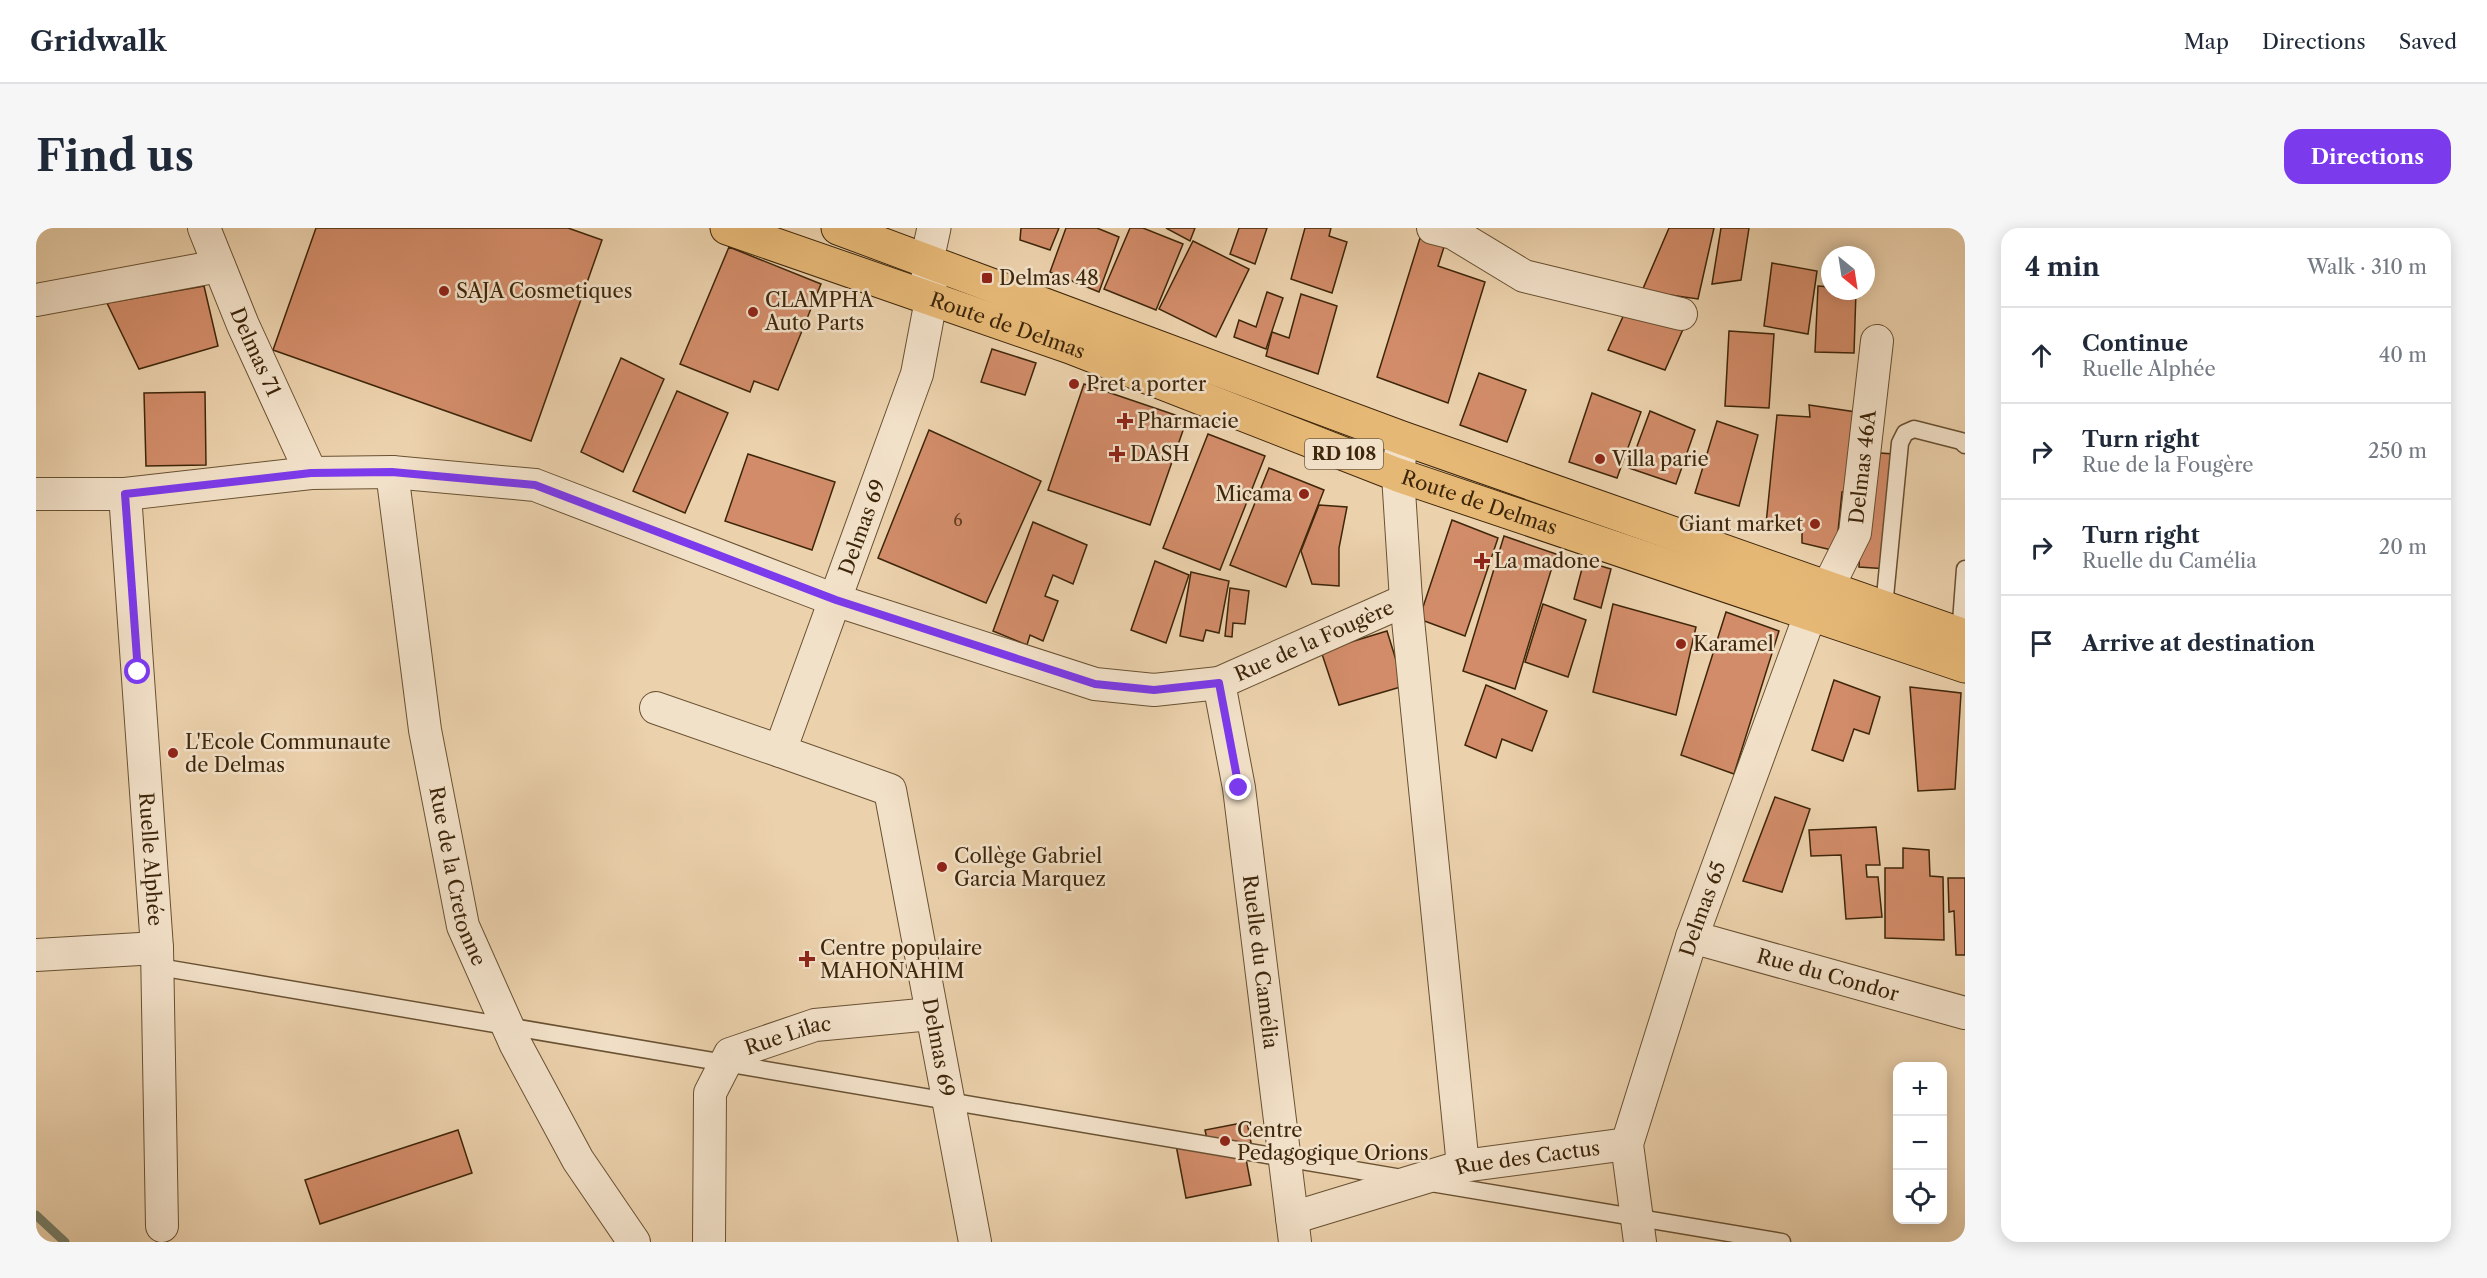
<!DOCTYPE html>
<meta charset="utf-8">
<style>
:root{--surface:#fff;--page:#f6f6f7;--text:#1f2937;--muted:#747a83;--line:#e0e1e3;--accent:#7c3aed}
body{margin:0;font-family:"Libre Caslon Text",serif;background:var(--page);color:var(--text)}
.controls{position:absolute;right:18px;bottom:18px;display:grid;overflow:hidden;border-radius:12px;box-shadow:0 3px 15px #0003}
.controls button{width:54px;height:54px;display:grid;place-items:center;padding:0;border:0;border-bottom:2px solid var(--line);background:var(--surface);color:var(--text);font:30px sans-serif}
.compass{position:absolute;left:1785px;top:18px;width:54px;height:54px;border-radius:50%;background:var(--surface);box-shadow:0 3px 15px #0003;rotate:150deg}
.stop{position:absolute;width:18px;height:18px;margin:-14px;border:4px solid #7c3aed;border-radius:50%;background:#fff}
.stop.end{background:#7c3aed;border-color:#fff;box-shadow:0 2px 6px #0008}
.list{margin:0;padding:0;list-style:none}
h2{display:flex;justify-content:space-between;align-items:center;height:78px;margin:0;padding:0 24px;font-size:26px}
h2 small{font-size:20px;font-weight:400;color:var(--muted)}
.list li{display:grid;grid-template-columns:39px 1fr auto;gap:18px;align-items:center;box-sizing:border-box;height:96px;padding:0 24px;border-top:2px solid var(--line)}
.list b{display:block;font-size:22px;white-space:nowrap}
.list p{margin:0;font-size:20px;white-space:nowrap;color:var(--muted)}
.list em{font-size:20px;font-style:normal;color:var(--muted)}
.icon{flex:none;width:33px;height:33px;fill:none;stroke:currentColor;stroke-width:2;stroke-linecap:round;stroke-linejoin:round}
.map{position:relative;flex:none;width:1929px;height:1014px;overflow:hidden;border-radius:18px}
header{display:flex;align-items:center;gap:36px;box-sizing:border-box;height:84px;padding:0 30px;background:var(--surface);border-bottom:2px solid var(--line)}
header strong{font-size:28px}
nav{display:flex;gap:33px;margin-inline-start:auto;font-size:21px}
.intro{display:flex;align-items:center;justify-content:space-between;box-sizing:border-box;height:144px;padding:0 36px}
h1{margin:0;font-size:42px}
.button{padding:15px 27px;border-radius:18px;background:var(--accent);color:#fff;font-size:21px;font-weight:700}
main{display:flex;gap:36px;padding:0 36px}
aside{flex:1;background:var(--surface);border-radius:18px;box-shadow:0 3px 15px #0003}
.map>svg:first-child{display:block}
</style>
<header>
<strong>Gridwalk</strong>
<nav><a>Map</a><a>Directions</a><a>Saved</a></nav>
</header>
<div class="intro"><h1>Find us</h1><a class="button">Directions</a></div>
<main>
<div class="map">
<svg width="1929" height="1014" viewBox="0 0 1929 1014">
<rect width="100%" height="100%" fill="#ebd1ac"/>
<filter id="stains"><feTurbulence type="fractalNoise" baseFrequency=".00333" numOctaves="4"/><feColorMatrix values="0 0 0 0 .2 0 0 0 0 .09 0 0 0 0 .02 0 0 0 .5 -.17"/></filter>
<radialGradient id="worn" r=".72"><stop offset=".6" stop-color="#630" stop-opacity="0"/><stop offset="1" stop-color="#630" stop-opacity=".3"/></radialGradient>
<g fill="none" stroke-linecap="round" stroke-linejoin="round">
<polyline stroke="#747d69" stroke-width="9" points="0,987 29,1014"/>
</g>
<g fill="#d28c69" stroke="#3e260a" stroke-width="1.5">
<polygon points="280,0 532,0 566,12 495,213 237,122"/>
<polygon points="985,0 1023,0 1014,22 984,12"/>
<polygon points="1030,0 1061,0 1083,9 1063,64 1014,44"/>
<polygon points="1094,0 1107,0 1147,16 1120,82 1068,61"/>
<polygon points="1130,0 1159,0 1154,13"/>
<polygon points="1203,0 1231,0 1219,36 1194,26"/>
<polygon points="1269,0 1295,0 1293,8 1311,14 1296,65 1255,51"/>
<polygon points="1633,0 1678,0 1662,71 1606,63"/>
<polygon points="1685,0 1713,0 1705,52 1676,56"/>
<polygon points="1384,10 1408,19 1402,38 1449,54 1412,175 1341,149"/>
<polygon points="1157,13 1213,41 1180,109 1123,81"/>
<polygon points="693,19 785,56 742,162 718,153 714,164 644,136"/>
<polygon points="1736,35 1781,43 1772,106 1728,98"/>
<polygon points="168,58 182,118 103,141 71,75"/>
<polygon points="1782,58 1794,59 1794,63 1820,63 1818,125 1779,124"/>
<polygon points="1231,64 1247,70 1230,121 1198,109 1203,92 1220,99"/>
<polygon points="1265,66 1301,78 1282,146 1230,128 1236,104 1253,110"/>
<polygon points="1590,82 1648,99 1629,142 1572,122"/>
<polygon points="1693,103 1738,106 1733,180 1689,178"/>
<polygon points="956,121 1000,135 989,167 945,154"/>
<polygon points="585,130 628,151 587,244 545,224"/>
<polygon points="1443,145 1490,162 1471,214 1424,197"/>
<polygon points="1048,156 1151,191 1114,297 1012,262"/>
<polygon points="641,163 692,185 649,285 597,263"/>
<polygon points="169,164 170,237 110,238 108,165"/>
<polygon points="1556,165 1605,184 1581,250 1533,234"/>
<polygon points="1773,177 1820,184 1812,263 1806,264 1800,323 1766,315 1766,299 1730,296 1741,187 1774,189"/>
<polygon points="1614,183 1659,202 1640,256 1593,240"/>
<polygon points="1681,193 1722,207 1703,278 1659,265"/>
<polygon points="893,202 1005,253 950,375 842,330"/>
<polygon points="1172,206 1229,228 1184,342 1127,320"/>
<polygon points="1829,224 1858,226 1852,341 1823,339"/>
<polygon points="712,226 799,254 776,322 689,293"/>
<polygon points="1233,240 1288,262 1250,359 1194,337"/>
<polygon points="1283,277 1311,279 1303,320 1303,358 1276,356 1265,323"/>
<polygon points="1416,292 1462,310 1429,408 1383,391"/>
<polygon points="997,294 1051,317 1037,356 1017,347 1009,368 1022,373 1007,413 994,407 991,417 957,403"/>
<polygon points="1468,308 1520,326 1479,461 1427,443"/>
<polygon points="1119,333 1153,347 1130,415 1095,402"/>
<polygon points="1548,333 1575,341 1565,380 1538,371"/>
<polygon points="1155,344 1193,353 1183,405 1170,402 1167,413 1144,408"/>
<polygon points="1194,360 1213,363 1209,396 1197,395 1196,409 1189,408"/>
<polygon points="1507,376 1550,392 1532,449 1489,434"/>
<polygon points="1577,376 1660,399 1640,487 1557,464"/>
<polygon points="1690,384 1743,403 1698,546 1645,527"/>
<polygon points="1351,403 1368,458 1303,477 1285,423"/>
<polygon points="1798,452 1844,469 1833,506 1818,501 1807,533 1776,522"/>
<polygon points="1450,457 1511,483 1496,523 1466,511 1460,530 1429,517"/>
<polygon points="1874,459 1925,465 1919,561 1882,563"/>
<polygon points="1739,569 1774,581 1746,664 1707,653"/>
<polygon points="1840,599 1844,637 1830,637 1831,649 1842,649 1846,689 1810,691 1805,627 1775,628 1773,602"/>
<polygon points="1867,620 1893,622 1894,648 1907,649 1908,712 1849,710 1849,640 1867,640"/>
<polygon points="1912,650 1929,650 1929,727 1920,727 1918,683 1913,684"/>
<polygon points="1211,894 1218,930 1210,931 1215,957 1150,970 1140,917 1171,911 1169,902"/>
<polygon points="422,902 436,945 284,996 269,952"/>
</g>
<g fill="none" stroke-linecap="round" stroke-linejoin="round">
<defs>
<g id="service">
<polyline points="1848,379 1864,215 1869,205 1878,201 1925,213 1929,217"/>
<polyline points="1924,407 1929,341"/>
<polyline points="117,738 1366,950"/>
<polyline points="1395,955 1746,1014"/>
</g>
<g id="minor">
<path id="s1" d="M168,0L207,97L275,245"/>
<polyline points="1397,0 1417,5 1488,48 1645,86"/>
<polyline points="0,72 183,38"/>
<path id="s2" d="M895,72L881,146L744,523L854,562L939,1014"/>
<polyline points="1366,210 1362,247 1370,372 1427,938"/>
<path id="s3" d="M356,244L389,502L427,698L480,817L542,932L598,1014"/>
<path id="s4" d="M0,266H89L275,245L356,244L499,257L799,372L1059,456L1118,462L1183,455L1370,372"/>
<path id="s5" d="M89,266L121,720L126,998"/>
<path id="s6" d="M1183,455L1203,560L1259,1014"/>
<polyline points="620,480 744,523"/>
<path id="s7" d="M1656,709L1929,785"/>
<polyline points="0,727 121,720"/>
<path id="s8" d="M1256,990L1427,938L1591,916"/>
<path id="s9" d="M673,1014L674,865L694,826L779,797L895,786"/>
<path id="s10" d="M1604,1014L1591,916L1656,709L1774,387L1792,359L1819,305L1841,113"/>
</g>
<polyline id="tertiary" points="894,60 891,32 898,0"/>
<g id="primary">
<path id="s11" d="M691,0L1034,119L1362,247L1929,438"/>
<polyline points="802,0 1366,210 1929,408"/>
</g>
</defs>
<use href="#service" stroke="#695132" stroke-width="19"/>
<use href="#minor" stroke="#695132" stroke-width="34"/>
<use href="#tertiary" stroke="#695132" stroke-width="35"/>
<use href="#primary" stroke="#3e260a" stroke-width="35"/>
<use href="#service" stroke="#f2e1c9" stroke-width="16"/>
<use href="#minor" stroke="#f2e1c9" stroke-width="32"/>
<use href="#tertiary" stroke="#f2e1c9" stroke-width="33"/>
<use href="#primary" stroke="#e6b876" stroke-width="33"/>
</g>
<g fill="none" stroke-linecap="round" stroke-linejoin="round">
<polyline stroke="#7c3aed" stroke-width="8" points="102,444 89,266 275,245 356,244 499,257 800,372 1059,456 1118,462 1183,455 1203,560"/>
</g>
<g fill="#8f2418" stroke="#f2e1c9" stroke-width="2">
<rect x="945" y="44" width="12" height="12" rx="3"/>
<circle cx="408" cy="63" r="6"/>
<circle cx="717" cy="84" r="6"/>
<circle cx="1038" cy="156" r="6"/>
<path d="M1086 184h6v6h6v6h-6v6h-6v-6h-6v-6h6z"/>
<path d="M1078 217h6v6h6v6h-6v6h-6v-6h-6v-6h6z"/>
<circle cx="1564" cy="231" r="6"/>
<circle cx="1268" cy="266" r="6"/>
<circle cx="1779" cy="296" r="6"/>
<path d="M1443 324h6v6h6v6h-6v6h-6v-6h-6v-6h6z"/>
<circle cx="1645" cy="416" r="6"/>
<circle cx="137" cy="525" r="6"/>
<circle cx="906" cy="639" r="6"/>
<path d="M768 722h6v6h6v6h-6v6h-6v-6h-6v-6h6z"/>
<circle cx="1189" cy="913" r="6"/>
</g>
<g text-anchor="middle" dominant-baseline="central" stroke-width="5" stroke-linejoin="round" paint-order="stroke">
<g font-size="16" fill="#634022">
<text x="922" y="292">6</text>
</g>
<rect fill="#f2e1c9" stroke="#745e43" stroke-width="1.5" x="1269" y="211" width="78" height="30" rx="4.5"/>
<g font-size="18" font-weight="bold" fill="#3e260a">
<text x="1308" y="226">RD 108</text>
</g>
<g font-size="20" fill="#3e260a" stroke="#f2e1c9" text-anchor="start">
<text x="963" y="50">Delmas 48</text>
<text x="420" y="63">SAJA Cosmetiques</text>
<text x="729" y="72">CLAMPHA<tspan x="729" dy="23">Auto Parts</tspan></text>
<text x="1050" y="156">Pret a porter</text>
<text x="1101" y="193">Pharmacie</text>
<text x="1094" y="226">DASH</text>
<text x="1576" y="231">Villa parie</text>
<text x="1256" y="266" text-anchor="end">Micama</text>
<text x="1767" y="296" text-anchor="end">Giant market</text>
<text x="1458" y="333">La madone</text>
<text x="1657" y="416">Karamel</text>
<text x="149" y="514">L'Ecole Communaute<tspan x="149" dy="23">de Delmas</tspan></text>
<text x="918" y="628">Collège Gabriel<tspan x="918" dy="23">Garcia Marquez</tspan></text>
<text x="784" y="720">Centre populaire<tspan x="784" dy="23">MAHONAHIM</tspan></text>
<text x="1201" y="902">Centre<tspan x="1201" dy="23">Pedagogique Orions</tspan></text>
</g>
<g font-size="20" fill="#3e260a" stroke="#f2e1c9">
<text stroke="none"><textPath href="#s11" startOffset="297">Route de Delmas</textPath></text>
<text stroke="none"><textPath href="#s1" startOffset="134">Delmas 71</textPath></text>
<text stroke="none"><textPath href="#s10" startOffset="819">Delmas 46A</textPath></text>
<text stroke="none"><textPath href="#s11" startOffset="801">Route de Delmas</textPath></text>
<text transform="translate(826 299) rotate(-70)">Delmas 69</text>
<text stroke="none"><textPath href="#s4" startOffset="1324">Rue de la Fougère</textPath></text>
<text stroke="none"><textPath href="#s5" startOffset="366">Ruelle Alphée</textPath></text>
<text stroke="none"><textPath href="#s3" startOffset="410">Rue de la Cretonne</textPath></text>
<text stroke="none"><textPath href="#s10" startOffset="346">Delmas 65</textPath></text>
<text stroke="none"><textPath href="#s6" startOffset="282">Ruelle du Camélia</textPath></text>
<text stroke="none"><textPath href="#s7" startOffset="141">Rue du Condor</textPath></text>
<text stroke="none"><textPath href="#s9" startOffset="254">Rue Lilac</textPath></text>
<text stroke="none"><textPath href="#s2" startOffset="855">Delmas 69</textPath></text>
<text stroke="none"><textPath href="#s8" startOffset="244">Rue des Cactus</textPath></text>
</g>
</g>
<rect width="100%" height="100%" filter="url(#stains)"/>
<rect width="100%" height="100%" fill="url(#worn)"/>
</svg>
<div class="controls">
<button>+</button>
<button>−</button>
<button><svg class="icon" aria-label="locate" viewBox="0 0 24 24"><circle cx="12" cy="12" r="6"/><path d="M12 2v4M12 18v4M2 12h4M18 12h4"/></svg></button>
</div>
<svg class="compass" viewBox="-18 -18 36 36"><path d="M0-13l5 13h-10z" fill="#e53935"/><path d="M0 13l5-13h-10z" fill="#747a83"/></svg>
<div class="stop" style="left:102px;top:444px"></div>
<div class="stop end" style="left:1203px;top:560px"></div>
</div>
<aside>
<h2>4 min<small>Walk · 310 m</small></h2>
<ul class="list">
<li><svg class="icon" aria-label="ahead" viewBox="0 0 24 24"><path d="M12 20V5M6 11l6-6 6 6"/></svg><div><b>Continue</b><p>Ruelle Alphée</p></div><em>40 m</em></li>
<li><svg class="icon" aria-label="right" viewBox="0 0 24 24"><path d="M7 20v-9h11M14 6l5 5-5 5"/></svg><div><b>Turn right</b><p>Rue de la Fougère</p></div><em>250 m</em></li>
<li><svg class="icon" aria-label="right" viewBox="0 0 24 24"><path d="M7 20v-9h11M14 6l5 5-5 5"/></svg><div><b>Turn right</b><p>Ruelle du Camélia</p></div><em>20 m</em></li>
<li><svg class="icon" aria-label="arrive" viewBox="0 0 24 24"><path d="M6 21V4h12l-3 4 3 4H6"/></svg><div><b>Arrive at destination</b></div></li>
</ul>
</aside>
</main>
